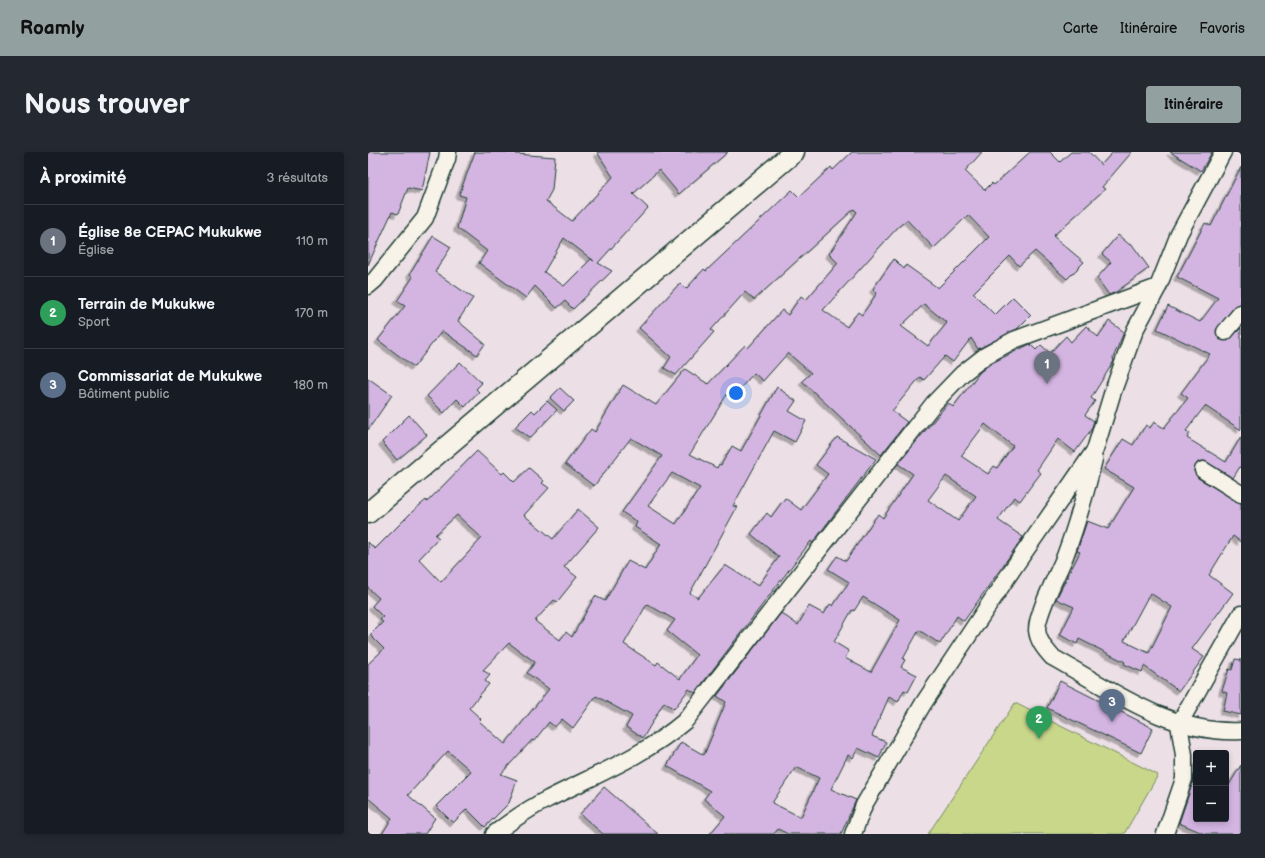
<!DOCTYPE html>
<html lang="fr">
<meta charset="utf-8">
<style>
:root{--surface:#171b24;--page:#242831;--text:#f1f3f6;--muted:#9ea1a6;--line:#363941;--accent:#92a19f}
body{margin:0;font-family:"Balsamiq Sans",sans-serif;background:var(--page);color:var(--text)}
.controls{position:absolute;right:12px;bottom:12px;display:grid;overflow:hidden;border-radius:4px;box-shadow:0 2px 6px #0003}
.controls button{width:36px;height:36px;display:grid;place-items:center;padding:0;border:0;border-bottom:1px solid var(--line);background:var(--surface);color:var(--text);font:20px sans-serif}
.you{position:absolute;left:368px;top:241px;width:14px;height:14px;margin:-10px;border:3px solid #fff;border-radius:50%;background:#1a73e8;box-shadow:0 0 0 6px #1a73e833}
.badge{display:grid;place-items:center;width:26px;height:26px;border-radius:50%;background:var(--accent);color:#fff;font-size:13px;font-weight:700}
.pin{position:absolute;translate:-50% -33px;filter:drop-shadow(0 1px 2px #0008)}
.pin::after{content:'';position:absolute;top:21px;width:14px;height:12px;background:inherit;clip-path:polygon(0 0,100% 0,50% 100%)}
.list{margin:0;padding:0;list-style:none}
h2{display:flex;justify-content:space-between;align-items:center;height:52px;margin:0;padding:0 16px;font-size:17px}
h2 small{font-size:13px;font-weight:400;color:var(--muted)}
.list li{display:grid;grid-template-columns:26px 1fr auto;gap:12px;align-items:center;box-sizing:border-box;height:72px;padding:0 16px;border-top:1px solid var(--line)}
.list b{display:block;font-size:15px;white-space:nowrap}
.list p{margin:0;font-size:13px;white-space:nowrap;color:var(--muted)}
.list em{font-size:13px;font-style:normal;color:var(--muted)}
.map{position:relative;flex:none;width:873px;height:682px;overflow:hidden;border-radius:4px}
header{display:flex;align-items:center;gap:24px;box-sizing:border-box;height:56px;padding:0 20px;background:var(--accent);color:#111}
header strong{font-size:19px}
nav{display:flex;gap:22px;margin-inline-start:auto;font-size:14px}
.intro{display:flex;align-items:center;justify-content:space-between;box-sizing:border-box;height:96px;padding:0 24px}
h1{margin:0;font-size:28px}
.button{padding:10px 18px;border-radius:4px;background:var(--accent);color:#111;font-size:14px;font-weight:700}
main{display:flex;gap:24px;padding:0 24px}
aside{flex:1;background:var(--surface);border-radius:4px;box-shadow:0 2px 6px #0003}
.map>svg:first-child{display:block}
</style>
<header>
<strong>Roamly</strong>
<nav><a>Carte</a><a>Itinéraire</a><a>Favoris</a></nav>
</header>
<div class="intro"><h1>Nous trouver</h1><a class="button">Itinéraire</a></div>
<main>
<aside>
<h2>À proximité<small>3 résultats</small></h2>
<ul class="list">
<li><span class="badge" style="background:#6b7280">1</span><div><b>Église 8e CEPAC Mukukwe</b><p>Église</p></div><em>110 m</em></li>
<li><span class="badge" style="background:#2e9e5b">2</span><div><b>Terrain de Mukukwe</b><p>Sport</p></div><em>170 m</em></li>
<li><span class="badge" style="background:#5c6f8a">3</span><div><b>Commissariat de Mukukwe</b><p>Bâtiment public</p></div><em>180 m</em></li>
</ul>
</aside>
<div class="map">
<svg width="873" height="682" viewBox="0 0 873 682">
<defs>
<filter id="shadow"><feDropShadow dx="-3.5" dy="3.5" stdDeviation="0" flood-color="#0004"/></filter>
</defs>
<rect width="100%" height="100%" fill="#ece0e6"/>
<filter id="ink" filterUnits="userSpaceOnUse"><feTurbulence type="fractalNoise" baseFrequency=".025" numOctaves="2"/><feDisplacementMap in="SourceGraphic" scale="8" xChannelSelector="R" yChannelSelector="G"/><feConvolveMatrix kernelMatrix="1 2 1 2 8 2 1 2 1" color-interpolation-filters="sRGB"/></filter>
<g filter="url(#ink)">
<polygon fill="#c9d78b" stroke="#748a60" points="647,551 790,623 756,682 560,682"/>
<g fill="#d4b5e2" stroke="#1f3d34" fill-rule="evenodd" filter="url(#shadow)">
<polygon points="0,0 62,0 54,39 40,36 30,62 24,60 0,113"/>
<path d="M107,0H149L148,2L187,5L184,38L178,49L204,69L245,25L229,0H360L311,42L291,18L265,42L280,56L230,111L244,119L205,157L197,149L189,156L167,134L158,146L111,111L119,99L89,76L98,45L91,43ZM196,86L226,109L223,107L196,134L176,120Z"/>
<path d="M484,0H614L597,19L617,38L624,31L626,33L662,0H682L692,10L703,0H721L733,13L745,0H764L734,35L737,37L685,84L716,110L699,127L667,99L651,114L642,104L605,141L627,163L645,145L663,163L649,177L610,197L603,186L585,210L577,204L556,228L552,225L524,259L539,270L513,303L434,229L443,221L420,201L395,229L386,221L368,241L363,236L322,302L349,316L351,312L353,313L364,294L373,299L409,235L428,249L421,259L438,269L427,290L406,279L365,354L369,355L322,441L330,446L357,413L390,434L411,405L383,382L399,361L403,365L417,346L433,358L460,322L448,313L469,285L508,307L455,377L445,391L443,389L327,541L321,537L306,557L296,550L275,586L258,575L264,564L228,544L205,576L194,567L187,575L181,570L166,589L164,588L133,622L149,628L141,651L117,675L99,657L85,671L68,654L103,619L80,599L40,643L67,666L57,682H14L24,666L0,646V512L16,497L2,483L15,470L12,468L15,465L4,454L11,446L0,436V390L7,397L45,359L58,348L59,350L109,299L134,322L136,320L146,330L161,316L176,329L174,331L181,336L156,363L185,387L210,357L231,375L196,415L209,425L189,450L186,448L167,469L192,488L198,480L204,485L227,444L237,449L260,409L277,418L293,392L267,375L269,370L254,360L294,304L263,286L226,334L197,312L223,277L227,280L255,233L288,253L317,217L340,232L377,193L380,196L414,158L420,163L433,144L438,148L470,111L461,102L489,60L486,57L386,148L377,140L343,178L346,180L308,223L296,216L303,205L271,176L312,131L318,137L336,117L338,119L424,38L431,45L463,15L465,18ZM600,63L621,85L570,136L538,113L536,117L526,107L505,137L509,141L494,163L490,160L479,175L455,158L530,75L539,68L566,96ZM556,152L579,171L560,194L533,174ZM304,321L332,336L308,372L280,354ZM89,363L114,386L73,430L51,407L71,386L67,383ZM279,452L307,468L299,479L329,503L312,527L290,510L288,513L256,492ZM141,491L167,510L159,521L181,537L137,592L111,569L113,567L101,556L121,532L117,529L122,523L115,518Z"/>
<polygon points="802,0 844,0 833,19"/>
<path d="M873,15V152L866,155L848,179L851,187L860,189L873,176V278L837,254L818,279L822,281L819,286L858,310L873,285V313L865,326L836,309L830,310L826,318L830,326L873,351V390L865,384L841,423L865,441L824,497L836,505L811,539L776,514L774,520L756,512L757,510L711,487L709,492L692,483L706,455L688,447L712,400L709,399L719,369L740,377L766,335L736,317L755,287L765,293L778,273L782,276L786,270L796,276L820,246L813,241L842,202L789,177L800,154L832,170L850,146L809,125L837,71L843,74ZM782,441L804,455L781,501L756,489Z"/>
<polygon points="750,83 762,93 763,91 781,116 748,140 741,143 729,126 743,110 734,102"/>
<polygon points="65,84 83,95 67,120 105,146 90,169 117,192 109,203 74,179 46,215 10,188 37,154 29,149 45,125 42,122"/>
<path d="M741,169L756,180L745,206L746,209L723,246L727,249L717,263L726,269L723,278L707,300L690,287L669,318L673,321L663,334L652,349L646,345L630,368L655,385L596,469L589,464L572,492L551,478L535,507L537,508L533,515L549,523L540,540L536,538L530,550L521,545L504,584L518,590L511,606L490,596L485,606L480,603L463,637L488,648L473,682H420L410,677L406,682H342L357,664L336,647L342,639L299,614L313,590L336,603L358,550L349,544L413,461L430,473L441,454L456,462L462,452L465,454L481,430L460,417L469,404L478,409L510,362L515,366L545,322L530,312L580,251L585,255L612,220L622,212L662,192L668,198L673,193L682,201L698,184L703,190L718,174L730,185ZM617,272L645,294L629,316L626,314L620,322L593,304ZM578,324L608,344L590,369L560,348ZM495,445L532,468L503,520L477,506L481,499L466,490L484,458L486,459ZM428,615L451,626L433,665L404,651Z"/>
<polygon points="92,210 114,231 108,237 111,240 97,255 89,247 76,261 59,244"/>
<polygon points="0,226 24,243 0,278"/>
<polygon points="192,236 206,249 196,259 182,246"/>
<polygon points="179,249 189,258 162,286 147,275 164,258 167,261"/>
<polygon points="41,263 59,283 29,308 14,290"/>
<polygon points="867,507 873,508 873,563 855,559 859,541 854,539 861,517 864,518"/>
<polygon points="692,529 785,576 773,601 679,556"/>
<polygon points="873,613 873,682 837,682 811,671 828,621 828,667 858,667 858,638"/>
<polygon points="236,635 290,682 235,682 212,662"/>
</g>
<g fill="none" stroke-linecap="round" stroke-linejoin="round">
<defs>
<g id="minor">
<polyline points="0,134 7,128 57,66 79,7 80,0"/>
<polyline points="857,180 873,161"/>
<path d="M726,307C718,340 709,372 697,404C690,422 669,460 669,478C670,489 677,497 684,505C742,537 803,583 873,579"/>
<polyline points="835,318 873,342"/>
<path d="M126,682C143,669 161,656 180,647C227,623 276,604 317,569L566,251L594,222L617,204L646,188L790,135"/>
<polyline points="485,682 496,653 555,552 646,415 727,298 745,239 767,178 790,135 811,82 855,0"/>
<polyline points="797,682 816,627 816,603 811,572 873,462"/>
</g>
<polyline id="tertiary" points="0,361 426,0"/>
</defs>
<use href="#minor" stroke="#1f3d34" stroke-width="19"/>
<use href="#tertiary" stroke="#1f3d34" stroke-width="23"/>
<use href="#minor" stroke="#f7f3e8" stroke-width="16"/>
<use href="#tertiary" stroke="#f7f3e8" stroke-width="20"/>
</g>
</g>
</svg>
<div class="controls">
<button>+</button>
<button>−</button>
</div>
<div class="you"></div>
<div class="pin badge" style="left:679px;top:232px;background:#6b7280">1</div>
<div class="pin badge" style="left:671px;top:587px;background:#2e9e5b">2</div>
<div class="pin badge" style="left:744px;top:570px;background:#5c6f8a">3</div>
</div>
</main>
